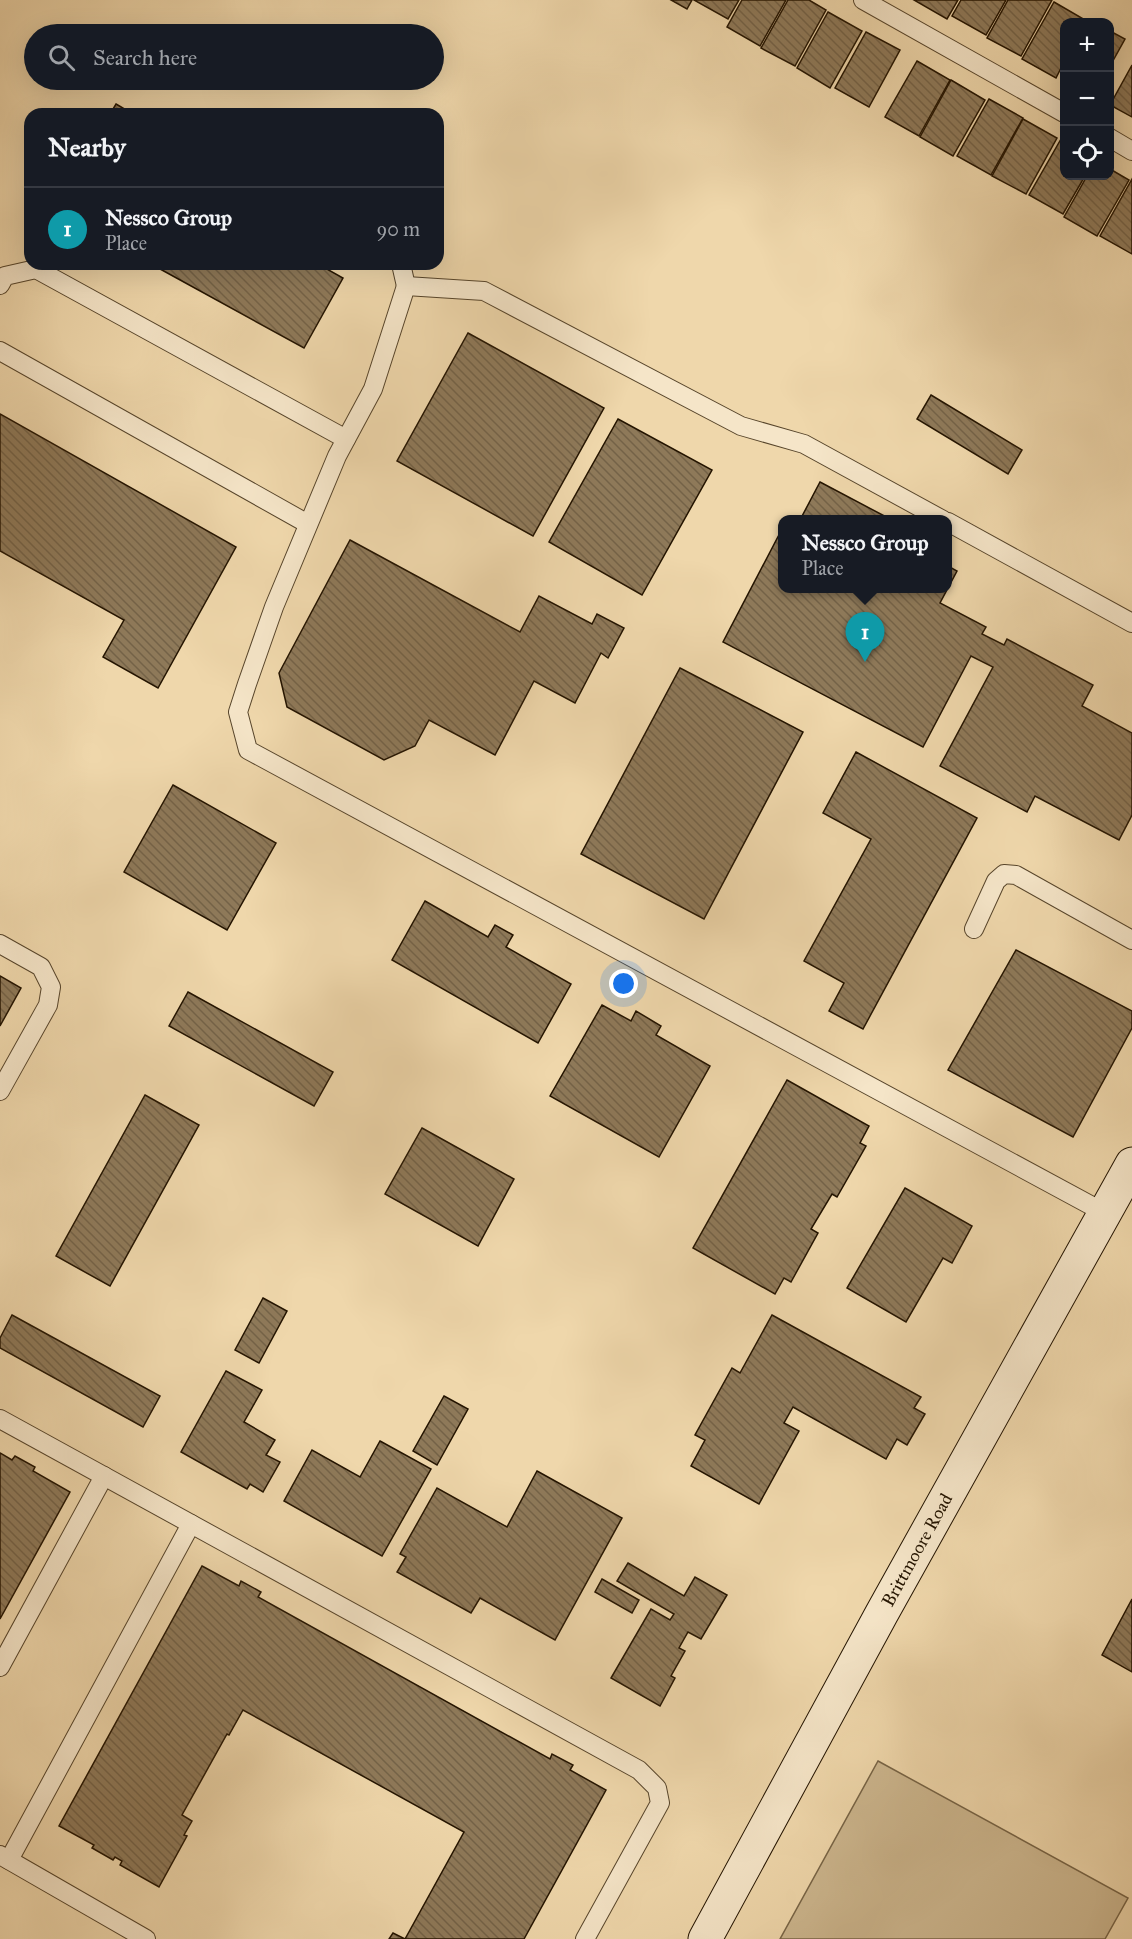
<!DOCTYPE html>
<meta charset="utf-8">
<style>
:root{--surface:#171b24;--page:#242831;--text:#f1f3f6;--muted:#9ea1a6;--line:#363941;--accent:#c59692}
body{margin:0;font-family:"IM FELL Great Primer",serif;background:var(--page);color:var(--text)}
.controls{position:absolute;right:18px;top:18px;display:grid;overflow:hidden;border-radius:12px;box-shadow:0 6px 24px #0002}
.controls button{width:54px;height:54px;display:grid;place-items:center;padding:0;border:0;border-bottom:2px solid var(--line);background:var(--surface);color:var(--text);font:30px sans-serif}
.you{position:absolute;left:624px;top:984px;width:21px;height:21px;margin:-15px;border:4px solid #fff;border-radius:50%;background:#1a73e8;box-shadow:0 0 0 9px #1a73e833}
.badge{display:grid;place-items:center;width:39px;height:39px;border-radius:50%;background:var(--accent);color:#fff;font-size:20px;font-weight:700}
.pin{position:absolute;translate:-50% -50px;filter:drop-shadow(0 2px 3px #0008)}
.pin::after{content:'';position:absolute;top:32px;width:21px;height:18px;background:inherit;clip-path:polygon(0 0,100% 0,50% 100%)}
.popup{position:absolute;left:778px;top:515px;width:174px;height:78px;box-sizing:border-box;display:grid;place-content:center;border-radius:12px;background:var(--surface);filter:drop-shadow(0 2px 4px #0005);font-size:20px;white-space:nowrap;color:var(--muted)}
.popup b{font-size:22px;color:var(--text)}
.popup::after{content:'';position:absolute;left:50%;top:100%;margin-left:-12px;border:12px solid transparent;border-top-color:var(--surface)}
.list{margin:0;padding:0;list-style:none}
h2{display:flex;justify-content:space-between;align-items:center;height:78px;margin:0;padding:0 24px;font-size:26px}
h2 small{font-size:20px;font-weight:400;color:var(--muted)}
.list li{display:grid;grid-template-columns:39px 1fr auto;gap:18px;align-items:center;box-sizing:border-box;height:84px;padding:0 24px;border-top:2px solid var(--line)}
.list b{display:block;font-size:22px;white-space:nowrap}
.list p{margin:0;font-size:20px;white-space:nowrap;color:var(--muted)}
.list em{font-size:20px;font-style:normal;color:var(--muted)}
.icon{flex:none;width:33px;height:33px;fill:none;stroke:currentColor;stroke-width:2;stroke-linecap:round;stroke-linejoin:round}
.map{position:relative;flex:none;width:1132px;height:1939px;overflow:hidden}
.search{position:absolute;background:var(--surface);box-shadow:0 6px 24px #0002;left:24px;top:24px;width:420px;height:66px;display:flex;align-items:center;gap:15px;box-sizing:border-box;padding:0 21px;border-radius:33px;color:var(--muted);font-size:22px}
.panel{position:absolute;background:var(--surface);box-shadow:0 6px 24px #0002;left:24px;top:108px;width:420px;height:162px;border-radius:18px}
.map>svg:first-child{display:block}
</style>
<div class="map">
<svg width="1132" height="1939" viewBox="0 0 1132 1939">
<defs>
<pattern id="building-back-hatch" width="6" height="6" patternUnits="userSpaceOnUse" patternTransform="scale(1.5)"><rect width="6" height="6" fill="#8e7959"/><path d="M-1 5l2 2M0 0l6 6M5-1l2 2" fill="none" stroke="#746247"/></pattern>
</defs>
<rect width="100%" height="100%" fill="#efd7ab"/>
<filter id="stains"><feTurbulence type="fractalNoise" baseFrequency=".00333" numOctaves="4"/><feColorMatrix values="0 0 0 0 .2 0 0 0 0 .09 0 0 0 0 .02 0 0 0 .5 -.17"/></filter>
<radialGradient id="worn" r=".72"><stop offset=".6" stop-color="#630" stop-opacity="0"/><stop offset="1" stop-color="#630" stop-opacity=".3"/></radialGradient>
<polygon fill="#ccb68e" stroke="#786547" stroke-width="1.5" points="878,1761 1128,1898 1105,1939 780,1939"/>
<g fill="url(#building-back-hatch)" stroke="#241400" stroke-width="1.5">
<polygon points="671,0 692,0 687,9"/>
<polygon points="694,0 739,0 728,19"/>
<polygon points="742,0 786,0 760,46 727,27"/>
<polygon points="788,0 809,0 826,10 795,66 761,48"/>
<polygon points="914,0 958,0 947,19"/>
<polygon points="961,0 1006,0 986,35 952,16"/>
<polygon points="1008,0 1052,0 1021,56 987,38"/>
<polygon points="1054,2 1087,21 1064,22 1064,62 1056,78 1022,59"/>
<polygon points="828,12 862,31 830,88 797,68"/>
<polygon points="1110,31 1125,39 1110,66"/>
<polygon points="866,32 900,50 869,107 835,88"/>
<polygon points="917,61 950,80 919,136 885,117"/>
<polygon points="1132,65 1132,117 1110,105"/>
<polygon points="951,80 985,100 953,156 920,137"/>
<polygon points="989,99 1023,118 991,175 957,156"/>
<polygon points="116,104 133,114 110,114"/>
<polygon points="1023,119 1057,138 1026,194 992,176"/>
<polygon points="1061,139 1064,141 1064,176 1085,176 1063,214 1029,195"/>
<polygon points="1110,169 1129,180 1097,236 1064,217 1087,176 1110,176"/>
<polygon points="1132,179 1132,254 1100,236"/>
<polygon points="151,264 318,264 343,278 304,348"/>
<polygon points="468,333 604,408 533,536 397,461"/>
<polygon points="931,395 1022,450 1008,474 917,419"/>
<polygon points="0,414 236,547 158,688 103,657 124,620 0,551"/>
<polygon points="618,419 712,470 642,595 549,542"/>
<polygon points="820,482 892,520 800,520"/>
<polygon points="782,529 782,588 948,588 948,566 957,571 940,603 986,627 982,634 1004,645 1007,639 1093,685 1082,706 1132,733 1132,815 1119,840 1035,796 1027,812 940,766 993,667 971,656 923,747 723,642"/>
<polygon points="350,540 520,632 539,596 592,624 597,614 624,628 608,658 601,653 575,703 534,681 495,755 429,720 415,746 384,760 287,707 279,673"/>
<polygon points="680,668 803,732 704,919 581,854"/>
<polygon points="856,752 977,818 863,1029 829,1011 844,983 804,961 871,839 823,813"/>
<polygon points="173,785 276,843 227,930 124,872"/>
<polygon points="425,901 488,937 495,925 513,935 506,947 571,984 538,1043 392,960"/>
<polygon points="1016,950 1132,1011 1132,1028 1073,1137 948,1070"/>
<polygon points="0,976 21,988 0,1026"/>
<polygon points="188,992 333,1072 314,1106 169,1026"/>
<polygon points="602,1005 631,1021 636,1011 661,1026 656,1035 710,1066 659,1157 550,1096"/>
<polygon points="787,1080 869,1126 860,1143 866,1146 837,1197 832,1194 811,1229 818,1233 791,1282 784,1278 775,1294 693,1248"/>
<polygon points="145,1095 199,1125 110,1286 56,1256"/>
<polygon points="422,1128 514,1179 478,1246 385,1194"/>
<polygon points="905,1188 972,1226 952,1263 943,1258 906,1322 847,1288"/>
<polygon points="263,1298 287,1311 259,1363 235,1350"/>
<polygon points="12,1315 160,1396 143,1427 0,1348 0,1338"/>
<polygon points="772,1315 921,1397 914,1408 925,1414 907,1445 897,1439 886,1459 793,1407 784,1423 799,1431 759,1504 691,1466 705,1440 695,1435 732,1368 740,1373"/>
<polygon points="226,1371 262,1390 244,1422 275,1440 266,1455 280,1462 263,1492 250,1484 247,1489 181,1452"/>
<polygon points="444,1396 468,1409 437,1465 413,1451"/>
<polygon points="380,1441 431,1469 382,1556 284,1501 312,1450 360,1477"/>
<polygon points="0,1453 12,1460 15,1456 35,1467 33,1471 70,1492 0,1619"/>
<polygon points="537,1471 622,1518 555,1640 480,1598 471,1613 397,1572 406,1557 400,1554 437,1488 507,1527"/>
<polygon points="628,1563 684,1596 695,1577 727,1595 701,1639 688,1632 679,1648 685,1651 671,1676 675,1678 660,1706 611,1678 651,1609 670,1620 674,1614 617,1581"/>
<polygon points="202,1566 239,1586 241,1581 261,1592 258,1597 550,1759 552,1754 573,1765 570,1770 606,1790 524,1939 389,1939 393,1933 405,1939 464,1832 243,1710 229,1735 227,1734 182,1815 192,1821 184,1835 187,1836 159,1887 120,1865 122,1861 115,1857 113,1860 92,1848 94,1845 59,1826"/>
<polygon points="602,1579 639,1600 632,1613 595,1592"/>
<polygon points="1132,1599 1132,1672 1102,1655"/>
</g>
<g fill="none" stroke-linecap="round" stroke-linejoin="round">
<defs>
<g id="lane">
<polyline points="863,0 1064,113"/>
<polyline points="1110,138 1132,151"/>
<polyline points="401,264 406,286"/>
<polyline points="0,285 5,276 36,269 346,439"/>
<polyline points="0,351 308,524"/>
<polyline points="943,520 804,444 741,426 484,291 406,286 373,389 337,456 274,607 247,684 238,712 248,750 1105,1213"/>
<polyline points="948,522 1132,623"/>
<polyline points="974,929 996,881 1004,874 1016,875 1132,940"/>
<polyline points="0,944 41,967 51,987 48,1005 0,1091"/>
<polyline points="0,1419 639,1770 657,1788 660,1803 585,1939"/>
<polyline points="0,1667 104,1476"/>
<polyline points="0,1855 146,1939"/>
<polyline points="9,1860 191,1524"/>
</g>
<polyline id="secondary" points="705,1939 882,1613 1132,1164"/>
</defs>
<use href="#lane" stroke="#57452b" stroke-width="20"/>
<use href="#secondary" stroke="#241400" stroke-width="35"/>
<use href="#lane" stroke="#f5e5c8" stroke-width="18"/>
<use href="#secondary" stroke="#f5e5c8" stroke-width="33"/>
</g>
<g text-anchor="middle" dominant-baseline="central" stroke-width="4.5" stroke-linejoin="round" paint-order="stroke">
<g font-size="18" fill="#241400" stroke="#f5e5c8">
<text transform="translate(917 1550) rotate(-61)">Brittmoore Road</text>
</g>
</g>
<rect width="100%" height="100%" filter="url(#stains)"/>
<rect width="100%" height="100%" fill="url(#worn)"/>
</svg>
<div class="controls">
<button>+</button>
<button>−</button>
<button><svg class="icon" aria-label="locate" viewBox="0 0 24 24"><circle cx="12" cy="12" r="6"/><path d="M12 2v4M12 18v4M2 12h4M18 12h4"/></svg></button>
</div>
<div class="you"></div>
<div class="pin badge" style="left:865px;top:662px;background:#0f9aa8">1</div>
<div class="popup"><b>Nessco Group</b>Place</div>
<div class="search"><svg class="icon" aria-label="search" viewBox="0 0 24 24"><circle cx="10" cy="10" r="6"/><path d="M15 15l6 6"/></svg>Search here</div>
<section class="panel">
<h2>Nearby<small></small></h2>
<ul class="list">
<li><span class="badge" style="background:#0f9aa8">1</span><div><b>Nessco Group</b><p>Place</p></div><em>90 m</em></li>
</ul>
</section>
</div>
